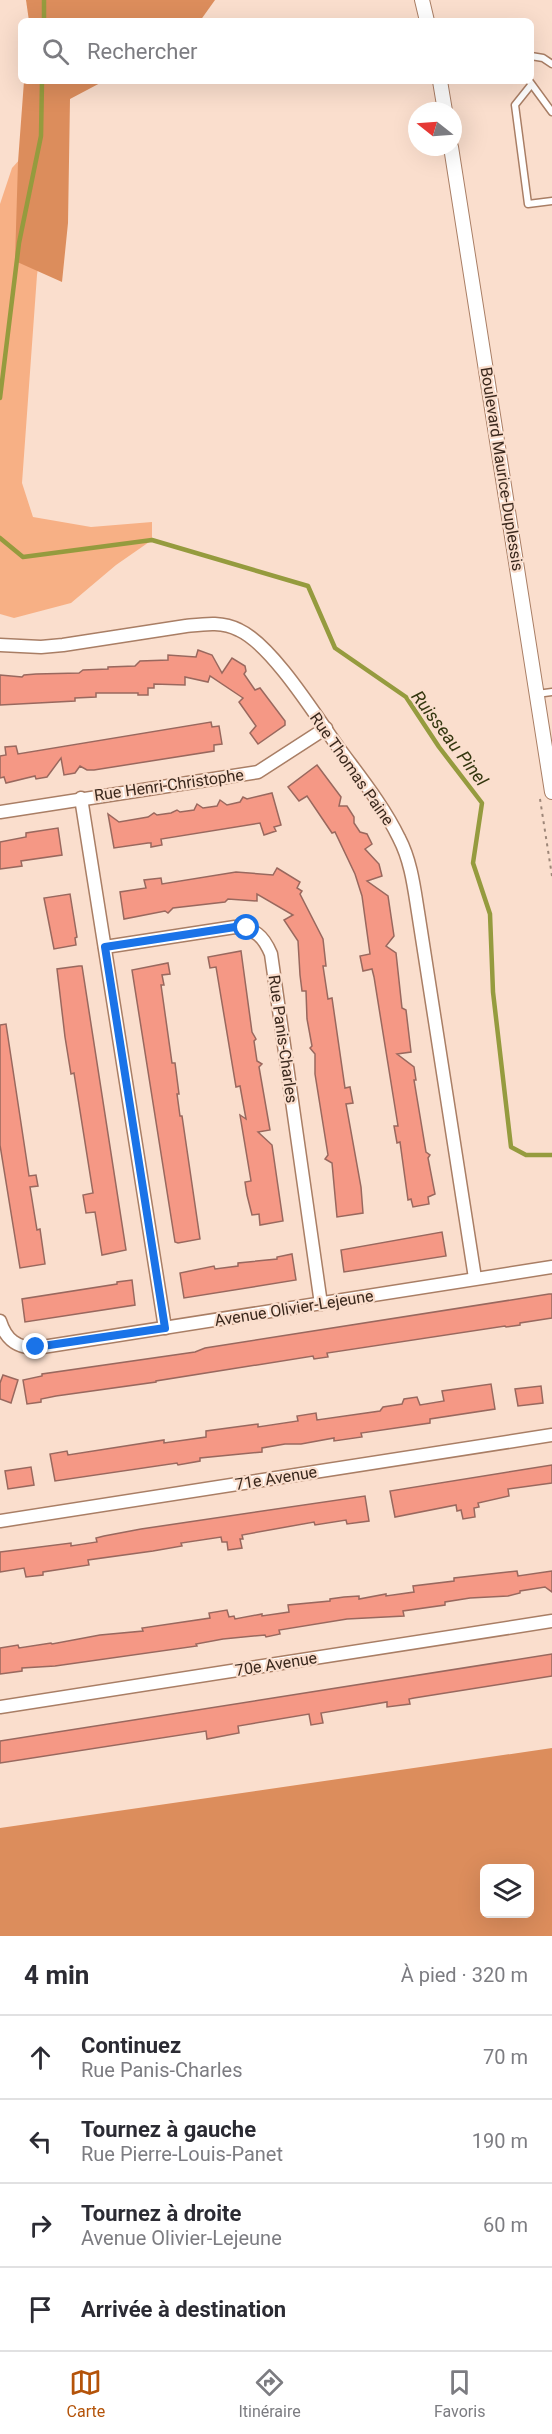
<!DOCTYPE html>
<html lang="fr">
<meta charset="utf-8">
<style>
:root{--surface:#fff;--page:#f2f2f3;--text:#2b2b33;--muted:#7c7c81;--line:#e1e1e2;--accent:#b45309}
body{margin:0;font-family:Roboto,sans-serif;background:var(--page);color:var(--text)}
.controls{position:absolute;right:18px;bottom:18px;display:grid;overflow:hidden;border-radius:9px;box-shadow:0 6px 24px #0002}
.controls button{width:54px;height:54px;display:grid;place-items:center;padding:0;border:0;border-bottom:2px solid var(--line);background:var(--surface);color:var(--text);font:30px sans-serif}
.compass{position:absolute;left:408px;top:102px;width:54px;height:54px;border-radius:50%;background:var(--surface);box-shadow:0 6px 24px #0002;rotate:287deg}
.stop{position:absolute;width:18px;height:18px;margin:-14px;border:4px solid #1a73e8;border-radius:50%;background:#fff}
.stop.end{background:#1a73e8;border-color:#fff;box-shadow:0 2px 6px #0008}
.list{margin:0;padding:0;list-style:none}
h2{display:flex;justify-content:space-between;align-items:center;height:78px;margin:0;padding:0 24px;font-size:26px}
h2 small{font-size:20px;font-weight:400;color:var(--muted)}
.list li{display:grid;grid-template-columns:39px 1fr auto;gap:18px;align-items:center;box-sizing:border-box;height:84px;padding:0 24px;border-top:2px solid var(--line)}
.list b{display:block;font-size:22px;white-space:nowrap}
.list p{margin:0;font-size:20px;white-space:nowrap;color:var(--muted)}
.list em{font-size:20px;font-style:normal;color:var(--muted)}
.icon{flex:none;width:33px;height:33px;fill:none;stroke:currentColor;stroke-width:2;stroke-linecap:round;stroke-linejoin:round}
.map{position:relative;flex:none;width:552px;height:1936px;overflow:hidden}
.search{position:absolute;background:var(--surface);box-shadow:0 6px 24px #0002;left:18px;right:18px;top:18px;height:66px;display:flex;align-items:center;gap:15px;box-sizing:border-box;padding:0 21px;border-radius:9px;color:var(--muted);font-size:22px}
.sheet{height:414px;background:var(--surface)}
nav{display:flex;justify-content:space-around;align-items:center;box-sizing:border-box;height:84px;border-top:2px solid var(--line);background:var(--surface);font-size:16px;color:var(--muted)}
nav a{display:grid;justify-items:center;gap:3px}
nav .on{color:var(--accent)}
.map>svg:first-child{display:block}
</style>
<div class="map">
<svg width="552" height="1936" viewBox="0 0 552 1936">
<rect width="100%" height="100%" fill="#fadecd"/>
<polygon fill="#f7b085" points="41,136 55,157 37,275 22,483 33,517 91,527 152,522 152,540 116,565 71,603 14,618 0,614 0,204 12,168"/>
<g fill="#dc8d5c" fill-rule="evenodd">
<polygon points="26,0 215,0 200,21 29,21"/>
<polygon points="24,81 104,81 70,99 68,223 62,282 15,261 18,162"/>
<path d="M552,1748V1936H0V1828ZM530,1868V1914H484V1868Z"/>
</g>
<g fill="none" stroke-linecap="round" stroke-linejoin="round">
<g stroke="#959b3e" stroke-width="4.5">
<polyline points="44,21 44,0"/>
<polyline points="0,398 19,243 41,136 42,81"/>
<polyline points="0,538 23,557 152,540 308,586 335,648 406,697 439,747 482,803 473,863 490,914 493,992 511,1147 526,1155 552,1155"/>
</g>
</g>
<g fill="#f59885" stroke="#99685e" stroke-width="1.5">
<polygon points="198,650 212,655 222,673 232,658 245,666 246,671 244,674 255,690 260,688 285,721 285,725 258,744 250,733 256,726 239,702 243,698 210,676 208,682 185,677 185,685 154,684 154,688 148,688 148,695 138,695 138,693 96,693 96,697 75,698 75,701 0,705 0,675 22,677 24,675 36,674 79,673 83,670 108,669 108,667 135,666 140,661 168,660 168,655 196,657"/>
<polygon points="211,722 212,727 219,726 222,744 214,745 214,751 94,770 87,770 80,766 75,773 64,775 61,758 47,777 36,779 35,776 6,783 4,777 0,778 0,756 6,755 5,747 16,746 18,754"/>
<polygon points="317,765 341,797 339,806 347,806 354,817 354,823 360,832 367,834 372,844 365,849 379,864 382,876 367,881 388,896 394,936 386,946 396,953 402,1008 406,1010 411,1052 397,1054 414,1067 416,1080 414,1080 426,1152 430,1155 428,1158 435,1194 428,1197 429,1204 413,1207 411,1199 408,1200 400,1142 397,1143 394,1126 398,1126 374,977 372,969 363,971 360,956 370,954 362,896 355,874 335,832 332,833 307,796 299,801 288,787"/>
<polygon points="272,793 281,825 274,827 276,831 264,835 260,823 161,839 162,845 151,847 151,843 148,843 114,848 108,814 119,822 148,817 154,813 157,815 171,813 177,810 180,812 194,810 197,804 203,808 217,806 220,800 227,805 240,802 243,797 247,799"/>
<polygon points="58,828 62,855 21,861 22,866 0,869 0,842 26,837 26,833"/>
<polygon points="277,868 300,882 297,888 302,891 300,894 323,939 326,966 323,966 328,999 332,998 345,1088 350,1087 353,1103 346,1104 361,1187 363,1213 337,1217 332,1163 325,1159 328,1155 315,1074 315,1054 310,1048 312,1046 307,1019 306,991 302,991 300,975 298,941 284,920 293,915 257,894 257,901 228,899 225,902 173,908 168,913 165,911 124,919 120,892 146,888 144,880 161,878 162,884 236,872 273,875"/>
<polygon points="70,894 77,937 75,938 76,945 54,949 44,898"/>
<polygon points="241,951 252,1032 256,1039 254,1041 257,1061 262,1064 259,1067 270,1130 258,1132 272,1145 283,1221 260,1225 259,1214 252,1215 247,1195 245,1182 251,1181 240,1115 246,1119 240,1086 236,1087 216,967 210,968 208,957"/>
<polygon points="168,963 170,974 162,975 164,985 161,985 172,1063 175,1063 179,1094 177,1094 180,1116 182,1116 200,1239 178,1243 175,1242 132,970"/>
<polygon points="79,966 82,966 126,1250 102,1255 95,1212 86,1213 83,1195 93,1193 74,1073 71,1074 65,1037 57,969"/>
<polygon points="6,1024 29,1176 36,1175 38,1186 30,1187 37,1230 40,1229 45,1264 20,1268 0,1145 0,1025"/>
<polygon points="442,1232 446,1256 344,1272 341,1250"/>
<polygon points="292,1254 296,1280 184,1298 180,1273 214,1266 215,1269 238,1266 238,1263 277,1259 277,1257"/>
<polygon points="132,1280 135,1305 25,1322 22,1299 117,1284 117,1282"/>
<polygon points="549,1294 552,1294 552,1318 520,1323 520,1325 506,1327 505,1326 327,1353 328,1357 314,1359 313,1356 156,1381 156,1382 56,1396 41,1399 41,1402 27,1404 23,1380 42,1376 42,1374 195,1352 205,1348"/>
<polygon points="3,1375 18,1380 11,1403 0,1399 0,1383"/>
<polygon points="491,1384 495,1409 430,1419 430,1423 361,1433 362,1437 334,1441 334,1438 301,1444 285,1444 262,1448 262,1452 200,1458 200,1461 178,1465 177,1463 55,1481 50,1454 67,1451 68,1455 164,1440 164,1443 206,1437 206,1431 258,1424 258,1427 298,1421 297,1416 316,1413 317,1420 380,1411 383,1407 402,1404 404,1399 417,1397 420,1405 444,1401 442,1391"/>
<polygon points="541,1386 543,1403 518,1406 515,1389"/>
<polygon points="552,1465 552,1483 508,1489 509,1496 478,1503 479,1507 474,1508 475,1517 463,1519 461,1510 457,1511 456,1505 395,1517 390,1491"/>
<polygon points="31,1467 34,1485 8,1489 5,1471"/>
<polygon points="365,1496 369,1521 347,1524 346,1520 315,1525 314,1522 242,1535 243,1539 240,1539 242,1548 228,1550 227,1542 222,1542 221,1537 181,1543 182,1546 153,1551 88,1560 89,1565 43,1572 43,1575 26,1577 24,1568 0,1572 0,1552 71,1543 71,1546 97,1542 96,1538 104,1536 141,1529"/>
<polygon points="517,1571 518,1576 552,1571 552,1592 545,1587 520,1591 520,1593 508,1596 470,1598 445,1602 445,1605 403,1611 404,1616 347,1619 279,1630 280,1634 266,1637 265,1635 223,1639 196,1644 197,1646 55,1666 22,1668 22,1671 0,1674 0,1648 18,1645 19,1648 51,1643 52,1644 100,1635 143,1631 142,1628 210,1618 209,1613 227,1610 229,1617 234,1616 235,1619 262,1614 262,1616 289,1612 288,1605 330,1601 330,1599 344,1597 359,1596 359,1599 386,1594 386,1596 414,1592 413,1586 454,1581 454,1578"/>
<polygon points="552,1654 552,1676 414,1698 409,1699 410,1704 387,1707 387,1702 321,1713 323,1723 311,1725 309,1714 238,1726 239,1733 207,1739 206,1731 0,1763 0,1741"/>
</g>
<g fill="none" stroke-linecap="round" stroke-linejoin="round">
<defs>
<g id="service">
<polyline points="531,56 543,58 552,64"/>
<polyline points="530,82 552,112"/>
<polyline points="531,85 515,105 528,204 552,201"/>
<polyline points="537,694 552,692"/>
</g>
<g id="minor">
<path d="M0,645L41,647L63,645L186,626C204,624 222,621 239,630C272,645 316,716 338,747C360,777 383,805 399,838C411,861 414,887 418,912L475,1278"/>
<polyline points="81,798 165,1328"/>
<polyline points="0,812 258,772 326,728"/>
<path d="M105,947L235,927C255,929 263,935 271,954L321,1304"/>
<path d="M0,1321C6,1340 17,1348 36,1348L552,1267"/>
<polyline points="0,1521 552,1435"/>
<polyline points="0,1707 552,1621"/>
</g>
<g id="tertiary">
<polyline points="422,0 427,21"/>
<polyline points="440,81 445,111"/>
<polyline points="451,147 552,792"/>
</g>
</defs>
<use href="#service" stroke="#a97e65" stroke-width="9"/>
<use href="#minor" stroke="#a97e65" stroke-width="15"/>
<use href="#tertiary" stroke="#a97e65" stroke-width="16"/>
<polyline stroke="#9d8678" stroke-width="2" stroke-dasharray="3 4.5" stroke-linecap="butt" points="540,799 552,876"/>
<use href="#service" stroke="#fff" stroke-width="6"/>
<use href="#minor" stroke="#fff" stroke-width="12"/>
<use href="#tertiary" stroke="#fff" stroke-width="14"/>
</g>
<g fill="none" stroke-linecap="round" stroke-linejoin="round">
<polyline stroke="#1a73e8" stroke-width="8" points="36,1347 165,1328 105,947 235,927 247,928"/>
</g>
<g text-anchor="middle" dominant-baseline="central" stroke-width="4.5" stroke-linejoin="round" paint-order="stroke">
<g font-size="16" fill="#3a281d" stroke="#fadecd">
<text transform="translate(502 469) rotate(81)">Boulevard Maurice-Duplessis</text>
<text transform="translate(352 769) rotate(55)">Rue Thomas Paine</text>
<text transform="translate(169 785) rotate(-8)">Rue Henri-Christophe</text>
<text transform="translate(283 1039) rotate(82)">Rue Panis-Charles</text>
<text transform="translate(294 1308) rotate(-9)">Avenue Olivier-Lejeune</text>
<text transform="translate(276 1478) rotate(-9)">71e Avenue</text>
<text transform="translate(276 1664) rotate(-9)">70e Avenue</text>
</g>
<g font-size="18" font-style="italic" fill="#34370f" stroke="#fadecd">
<text transform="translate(450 738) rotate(53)">Ruisseau Pinel</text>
</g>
</g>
</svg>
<div class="controls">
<button><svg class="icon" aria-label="layers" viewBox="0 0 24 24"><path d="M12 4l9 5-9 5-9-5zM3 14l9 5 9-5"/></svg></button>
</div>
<svg class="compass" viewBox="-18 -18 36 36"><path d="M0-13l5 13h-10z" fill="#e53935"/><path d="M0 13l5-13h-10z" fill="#7c7c81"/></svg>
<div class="stop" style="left:247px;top:928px"></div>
<div class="stop end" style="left:36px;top:1347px"></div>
<div class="search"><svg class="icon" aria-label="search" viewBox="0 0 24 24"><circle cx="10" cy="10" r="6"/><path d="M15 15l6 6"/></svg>Rechercher</div>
</div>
<section class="sheet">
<h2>4 min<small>À pied · 320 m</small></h2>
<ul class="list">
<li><svg class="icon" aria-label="ahead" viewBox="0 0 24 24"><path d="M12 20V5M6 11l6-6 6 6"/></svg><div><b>Continuez</b><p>Rue Panis-Charles</p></div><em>70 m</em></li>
<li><svg class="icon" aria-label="left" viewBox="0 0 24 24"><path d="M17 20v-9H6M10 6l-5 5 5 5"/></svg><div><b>Tournez à gauche</b><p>Rue Pierre-Louis-Panet</p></div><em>190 m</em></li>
<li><svg class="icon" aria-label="right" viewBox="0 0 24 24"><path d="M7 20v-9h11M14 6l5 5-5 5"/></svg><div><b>Tournez à droite</b><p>Avenue Olivier-Lejeune</p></div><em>60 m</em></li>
<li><svg class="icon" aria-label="arrive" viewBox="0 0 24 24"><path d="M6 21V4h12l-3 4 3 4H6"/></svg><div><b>Arrivée à destination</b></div></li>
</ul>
</section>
<nav>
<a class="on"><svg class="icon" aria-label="map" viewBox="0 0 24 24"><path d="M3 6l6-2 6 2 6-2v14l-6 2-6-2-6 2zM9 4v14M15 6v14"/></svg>Carte</a>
<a><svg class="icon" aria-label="directions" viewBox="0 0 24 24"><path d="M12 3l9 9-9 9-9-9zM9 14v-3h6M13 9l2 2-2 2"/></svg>Itinéraire</a>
<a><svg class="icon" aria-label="saved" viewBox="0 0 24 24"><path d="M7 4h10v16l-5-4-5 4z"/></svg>Favoris</a>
</nav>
